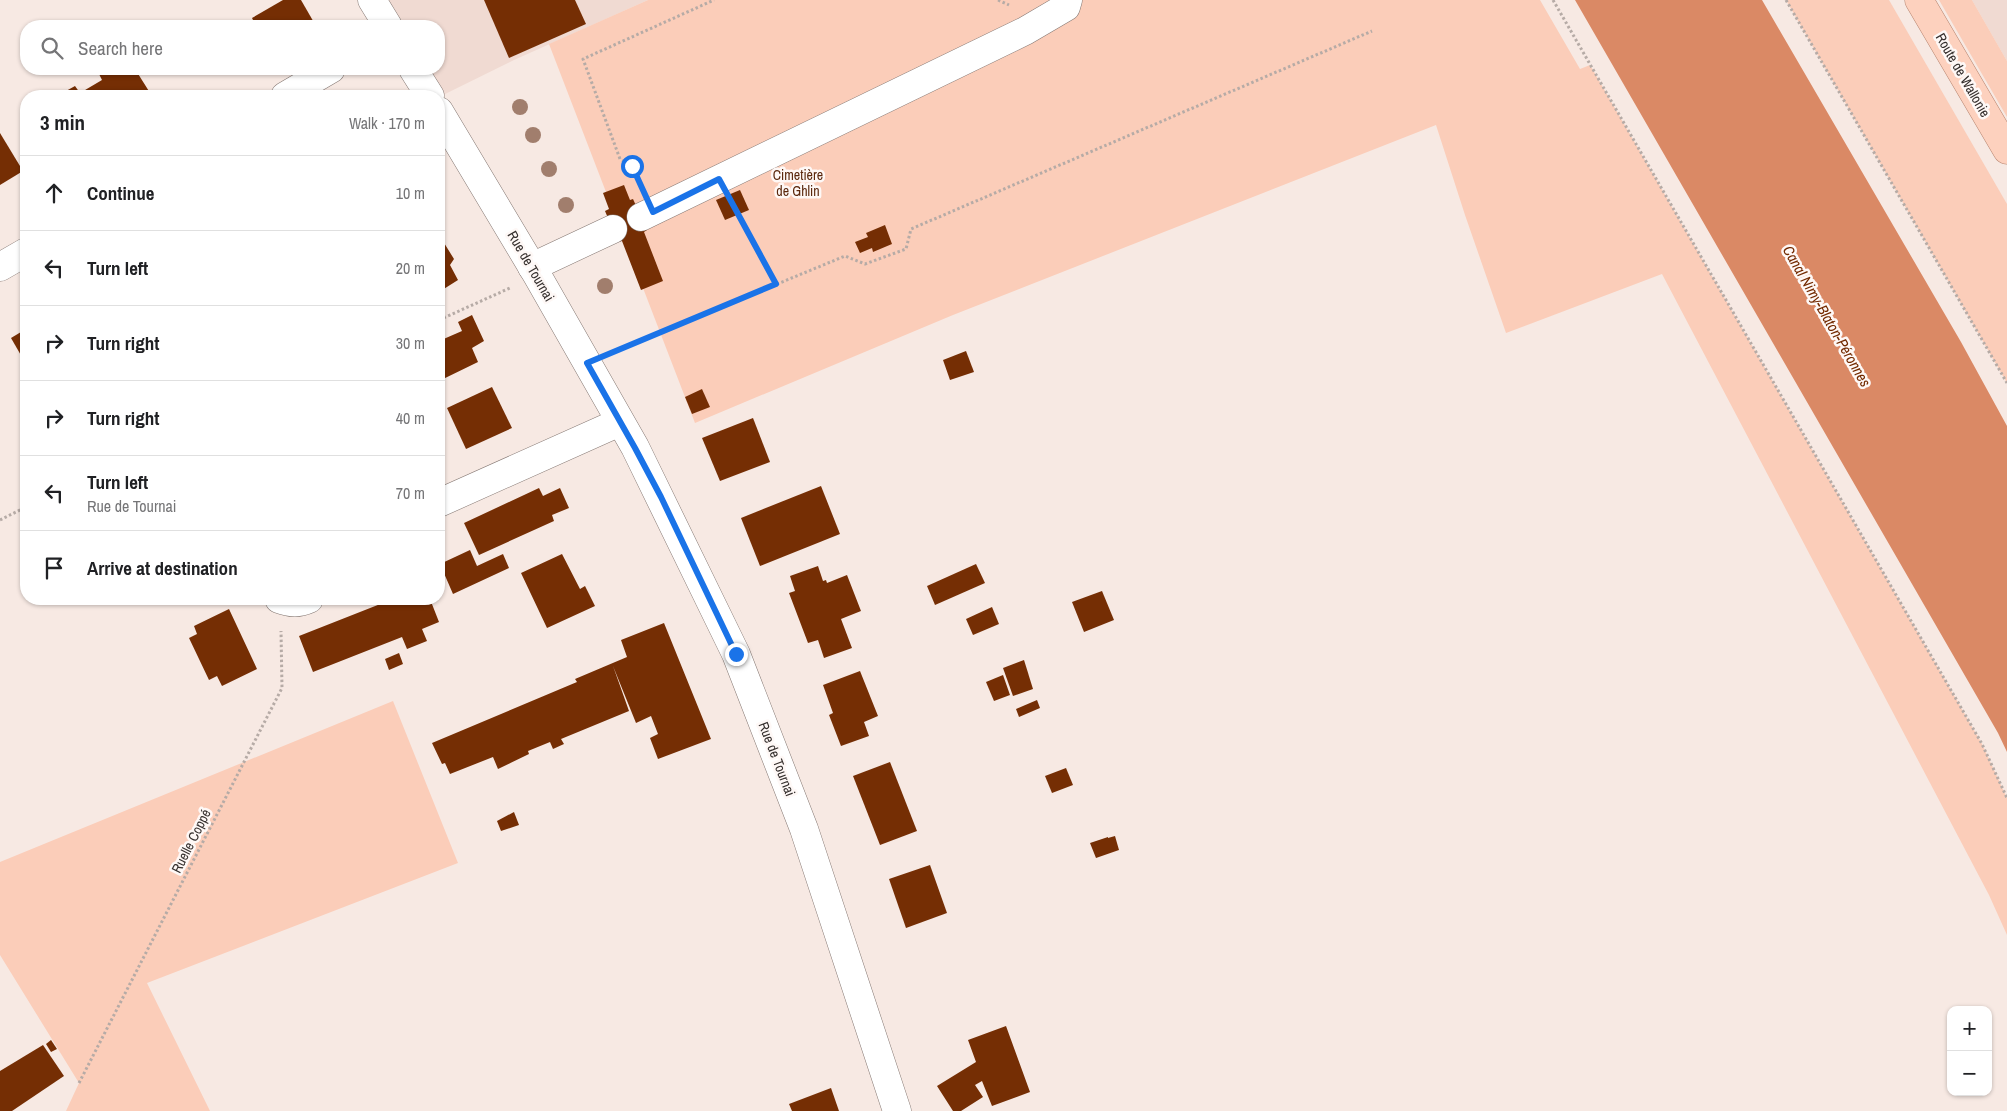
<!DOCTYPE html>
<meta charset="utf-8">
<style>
:root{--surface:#fff;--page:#f2f2f2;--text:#202124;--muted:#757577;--line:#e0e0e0}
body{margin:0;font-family:"Archivo Narrow",sans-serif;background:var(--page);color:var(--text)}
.controls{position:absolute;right:15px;bottom:15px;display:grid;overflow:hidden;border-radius:10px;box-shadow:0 1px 4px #0004}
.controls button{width:45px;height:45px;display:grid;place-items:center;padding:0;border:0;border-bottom:1px solid var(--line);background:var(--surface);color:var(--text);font:25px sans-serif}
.stop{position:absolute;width:15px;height:15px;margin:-11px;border:4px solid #1a73e8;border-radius:50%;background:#fff}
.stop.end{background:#1a73e8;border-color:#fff;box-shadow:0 1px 5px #0008}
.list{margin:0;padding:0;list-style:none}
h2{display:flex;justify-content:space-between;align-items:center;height:65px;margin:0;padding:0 20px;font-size:21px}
h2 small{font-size:16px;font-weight:400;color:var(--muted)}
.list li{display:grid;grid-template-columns:32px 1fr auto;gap:15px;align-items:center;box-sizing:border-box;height:75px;padding:0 20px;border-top:1px solid var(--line)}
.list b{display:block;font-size:19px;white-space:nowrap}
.list p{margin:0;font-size:16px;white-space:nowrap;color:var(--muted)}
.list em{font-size:16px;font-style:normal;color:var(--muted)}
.icon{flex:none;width:28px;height:28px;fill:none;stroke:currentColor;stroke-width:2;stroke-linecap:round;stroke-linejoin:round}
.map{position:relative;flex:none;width:2007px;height:1111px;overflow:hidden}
.search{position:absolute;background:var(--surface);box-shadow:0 1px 4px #0004;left:20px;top:20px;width:425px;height:55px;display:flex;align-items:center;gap:12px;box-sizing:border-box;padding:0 18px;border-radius:20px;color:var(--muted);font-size:19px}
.panel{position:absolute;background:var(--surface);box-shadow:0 1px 4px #0004;left:20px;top:90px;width:425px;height:515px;border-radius:20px}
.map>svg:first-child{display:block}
</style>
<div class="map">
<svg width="2007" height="1111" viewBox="0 0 2007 1111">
<rect width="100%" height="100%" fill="#f7e9e3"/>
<g fill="#f0dad2">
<polygon points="372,0 648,0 514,60 439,97 413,69 439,69 439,26 388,26"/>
<polygon points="1972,0 2007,0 2007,61"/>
</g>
<g fill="#fbcdb9">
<polygon points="648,0 1540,0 1580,69 1590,65 1982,744 2007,798 2007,935 1989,895 1662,274 1506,333 1465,215 1436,125 953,315 695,423 549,44"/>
<polygon points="1786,0 1889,0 2007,204 2007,383"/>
<polygon points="1939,0 1972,0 2007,61 2007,117"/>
<polygon points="393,701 458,863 147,983 210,1111 66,1111 79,1083 0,955 0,862"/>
</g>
<polygon fill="#da8965" points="1575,0 1762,0 1961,342 2007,426 2007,752 1998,733"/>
<g fill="#752e04">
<polygon points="283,0 301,0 316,26 256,26 252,18"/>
<polygon points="484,0 575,0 586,24 509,58"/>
<polygon points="104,69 135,69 152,96 57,96 75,86 80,93 102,80 98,72"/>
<polygon points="0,133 23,171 0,185"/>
<polygon points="624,185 630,200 633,199 647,230 644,232 663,281 641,290 622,241 618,242 605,211 609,209 603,193"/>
<polygon points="740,190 749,210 725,220 716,200"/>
<polygon points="885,225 892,244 873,252 872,248 860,253 855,242 868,237 866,233"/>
<polygon points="441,238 454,259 450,265 458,280 439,292 439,239"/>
<polygon points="472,315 484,341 472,348 478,362 439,381 439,341 462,331 458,322"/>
<polygon points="26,329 26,364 11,338"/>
<polygon points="966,351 974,372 950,380 943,360"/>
<polygon points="492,387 512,428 466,449 447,408"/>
<polygon points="702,389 710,407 692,414 685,397"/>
<polygon points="753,418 770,462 720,481 702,438"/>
<polygon points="821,486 840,534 760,566 741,518"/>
<polygon points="539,488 543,496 560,488 569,508 552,515 554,521 479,555 464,523"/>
<polygon points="470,550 477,566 503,554 509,568 453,594 440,564"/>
<polygon points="562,554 580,589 585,586 595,606 547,628 521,573"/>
<polygon points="976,564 985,583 935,605 927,586"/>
<polygon points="818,566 823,581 826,580 827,583 847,575 861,611 841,619 852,648 824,658 818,640 808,643 789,593 795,591 790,576"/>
<polygon points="1102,591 1114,620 1084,632 1072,602"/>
<polygon points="393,599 430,599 439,622 422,629 427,641 407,649 402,637 313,672 299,636"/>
<polygon points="992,607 999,624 973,635 966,619"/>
<polygon points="229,609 257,669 222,686 217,676 209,680 189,638 197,634 194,626"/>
<polygon points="664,623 711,739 658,759 650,738 658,734 651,716 636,723 613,666 629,711 561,739 564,744 553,749 550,742 528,751 529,754 498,769 493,757 450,774 445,763 442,764 432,743 577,682 575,679 627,657 621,640"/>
<polygon points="399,653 403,664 389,670 385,659"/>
<polygon points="1024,660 1033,689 1013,696 1003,668"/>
<polygon points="860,671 878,716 864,722 869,736 841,746 829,715 833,713 823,685"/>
<polygon points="1003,675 1010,695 994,701 986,682"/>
<polygon points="1037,700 1040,708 1019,717 1016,709"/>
<polygon points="890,762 917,831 880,845 853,776"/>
<polygon points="1066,768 1073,785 1052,793 1045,776"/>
<polygon points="514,812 519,825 501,831 497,821"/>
<polygon points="1115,836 1119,850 1096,858 1090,843 1108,837 1108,838"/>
<polygon points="930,865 947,913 906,928 889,879"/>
<polygon points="1006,1026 1030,1092 992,1106 982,1081 975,1085 983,1097 961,1111 953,1111 937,1086 976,1062 968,1040"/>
<polygon points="51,1040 57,1049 51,1052 46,1044"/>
<polygon points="43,1045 64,1076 12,1111 0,1111 0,1071"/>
<polygon points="831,1088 839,1111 792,1111 789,1104"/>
</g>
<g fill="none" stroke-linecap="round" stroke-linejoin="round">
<defs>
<g id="minor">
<polyline points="372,0 388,26"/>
<polyline points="413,69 430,96"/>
<polyline points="285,96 331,69"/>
<polyline points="439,111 537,275 635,447 736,654 804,829 897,1111"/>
<polyline points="641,217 1025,31 1066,7 1068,0"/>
<polyline points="0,267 26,252"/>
<polyline points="532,267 613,229"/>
<polyline points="439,503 620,422"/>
<path d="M279,599C290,603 298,604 309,599"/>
</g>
<polyline id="major" points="1919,0 2007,150"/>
</defs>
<use href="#minor" stroke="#857873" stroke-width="29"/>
<use href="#major" stroke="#b6846f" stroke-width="29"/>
<g stroke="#b6aba6" stroke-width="3" stroke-dasharray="2.5 2.5" stroke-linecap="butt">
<polyline points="998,0 1009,5"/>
<polyline points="1553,0 1982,744 2007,798"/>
<polyline points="1786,0 2007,383"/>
<polyline points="641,185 632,166 620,159 583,59 714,0"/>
<polyline points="733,206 776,284"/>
<polyline points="439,320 510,288"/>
<polyline points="615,351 845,256 865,264 906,249 911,229 1372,31"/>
<polyline points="0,520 26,507"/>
<polyline points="79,1083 282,688 281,631"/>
</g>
<use href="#minor" stroke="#fff" stroke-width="28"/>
<use href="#major" stroke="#fdd1be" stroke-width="28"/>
</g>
<g fill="#a17e6d">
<circle cx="520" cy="107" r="8"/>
<circle cx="533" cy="135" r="8"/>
<circle cx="549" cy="169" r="8"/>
<circle cx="566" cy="205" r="8"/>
<circle cx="605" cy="286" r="8"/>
</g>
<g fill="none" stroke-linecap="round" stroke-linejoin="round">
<polyline stroke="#1a73e8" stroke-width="6" points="632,166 653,212 719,179 776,284 587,363 635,448 661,497 736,654"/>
</g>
<g text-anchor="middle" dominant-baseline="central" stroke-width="5" stroke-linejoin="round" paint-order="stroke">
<g font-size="14" fill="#352f2d" stroke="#fef8f6">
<text transform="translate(1963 75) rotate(60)">Route de Wallonie</text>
<text transform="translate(531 266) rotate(60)">Rue de Tournai</text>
<text transform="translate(777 759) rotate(69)">Rue de Tournai</text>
<text transform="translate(191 841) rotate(-63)">Ruelle Coppé</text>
</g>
<g font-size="14" fill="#5a270c" stroke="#fef8f6">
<text x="798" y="175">Cimetière<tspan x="798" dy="16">de Ghlin</tspan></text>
</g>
<g font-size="15" font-style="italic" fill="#732a00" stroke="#fef8f6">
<text transform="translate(1827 316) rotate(60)">Canal Nimy-Blaton-Péronnes</text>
</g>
</g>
</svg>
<div class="controls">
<button>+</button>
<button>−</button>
</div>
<div class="stop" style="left:632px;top:166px"></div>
<div class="stop end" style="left:736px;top:654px"></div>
<div class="search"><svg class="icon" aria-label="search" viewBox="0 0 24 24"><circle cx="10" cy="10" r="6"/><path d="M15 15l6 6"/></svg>Search here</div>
<section class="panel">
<h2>3 min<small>Walk · 170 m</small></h2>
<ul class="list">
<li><svg class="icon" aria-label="ahead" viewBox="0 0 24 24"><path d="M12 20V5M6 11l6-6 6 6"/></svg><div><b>Continue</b></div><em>10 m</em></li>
<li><svg class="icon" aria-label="left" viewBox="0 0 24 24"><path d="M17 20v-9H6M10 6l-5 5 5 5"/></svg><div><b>Turn left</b></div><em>20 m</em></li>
<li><svg class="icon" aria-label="right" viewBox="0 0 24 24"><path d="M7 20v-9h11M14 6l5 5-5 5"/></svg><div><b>Turn right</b></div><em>30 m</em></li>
<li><svg class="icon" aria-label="right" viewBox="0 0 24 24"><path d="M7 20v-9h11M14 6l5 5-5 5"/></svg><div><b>Turn right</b></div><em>40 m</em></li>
<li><svg class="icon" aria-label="left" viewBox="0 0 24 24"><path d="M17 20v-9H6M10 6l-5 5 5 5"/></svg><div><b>Turn left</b><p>Rue de Tournai</p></div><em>70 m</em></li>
<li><svg class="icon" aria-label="arrive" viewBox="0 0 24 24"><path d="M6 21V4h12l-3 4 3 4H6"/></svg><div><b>Arrive at destination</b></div></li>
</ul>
</section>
</div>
